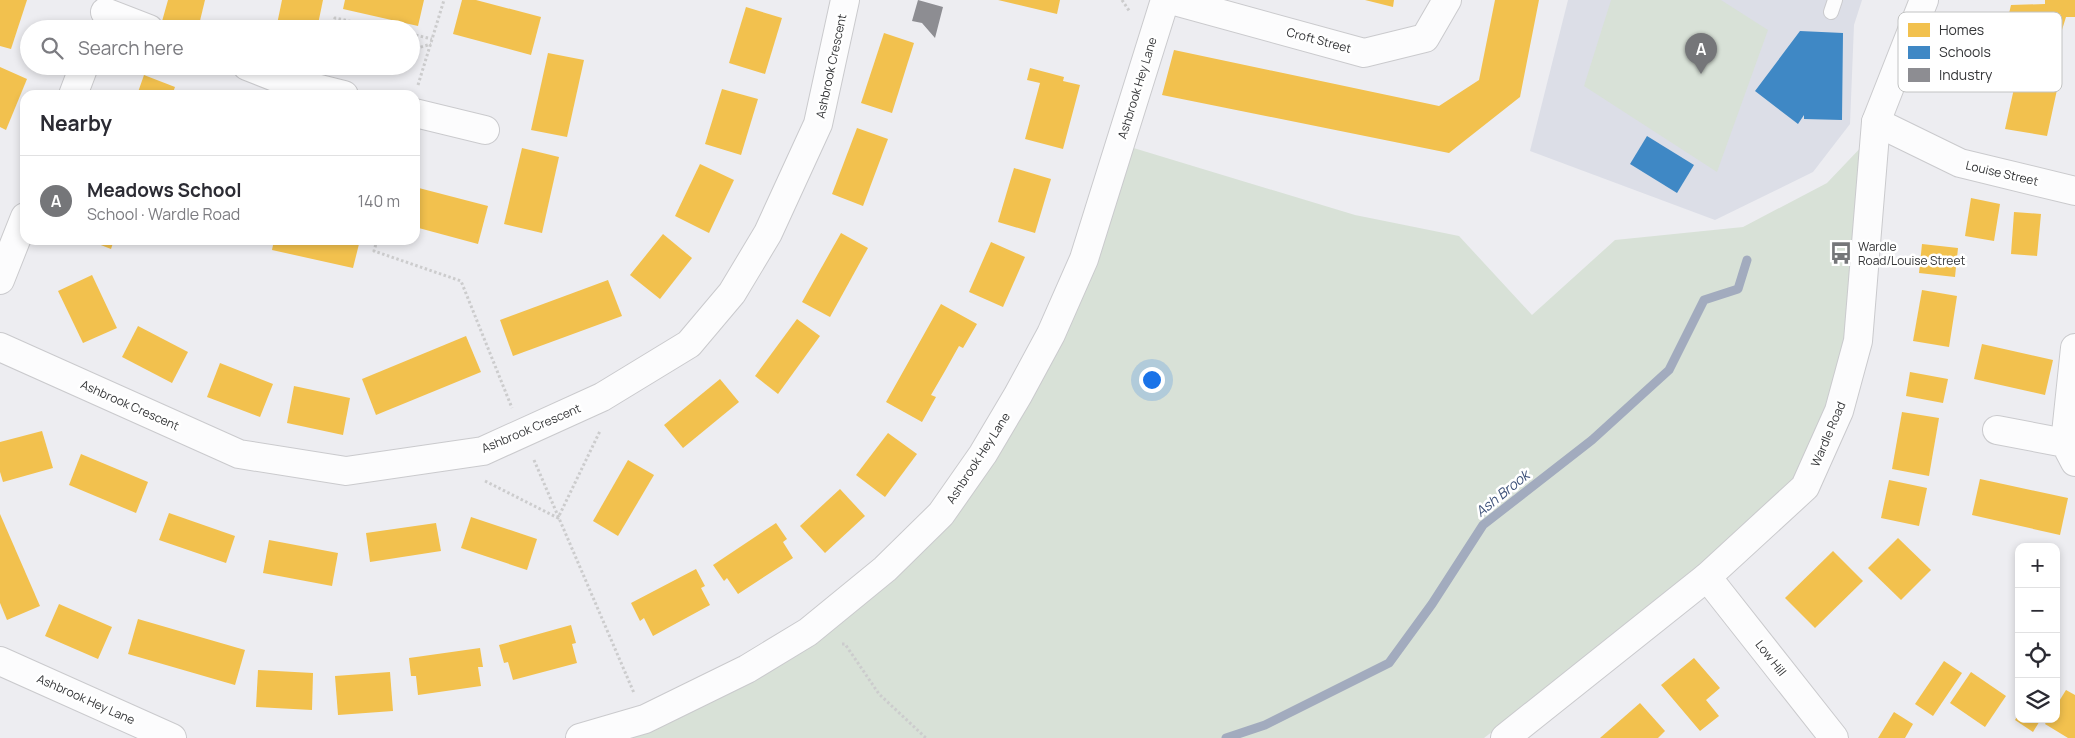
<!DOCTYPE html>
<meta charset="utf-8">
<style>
:root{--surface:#fff;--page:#f2f2f3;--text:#2b2b33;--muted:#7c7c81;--line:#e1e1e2;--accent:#757679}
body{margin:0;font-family:Manrope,sans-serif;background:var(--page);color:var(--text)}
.controls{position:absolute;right:15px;bottom:15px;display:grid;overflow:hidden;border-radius:10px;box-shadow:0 2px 8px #0003}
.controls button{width:45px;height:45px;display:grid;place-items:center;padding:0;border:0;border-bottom:1px solid var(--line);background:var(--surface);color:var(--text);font:25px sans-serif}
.you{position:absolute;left:1151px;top:379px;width:18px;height:18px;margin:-12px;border:4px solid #fff;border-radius:50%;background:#1a73e8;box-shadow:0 0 0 8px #1a73e833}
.badge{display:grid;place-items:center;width:32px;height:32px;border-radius:50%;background:var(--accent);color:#fff;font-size:16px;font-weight:700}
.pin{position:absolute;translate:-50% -41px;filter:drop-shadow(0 1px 2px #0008)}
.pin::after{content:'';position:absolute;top:26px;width:18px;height:15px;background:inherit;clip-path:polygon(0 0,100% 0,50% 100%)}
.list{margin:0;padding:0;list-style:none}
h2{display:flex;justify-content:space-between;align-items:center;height:65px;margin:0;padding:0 20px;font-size:21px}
h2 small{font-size:16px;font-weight:400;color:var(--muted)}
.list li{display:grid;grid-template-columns:32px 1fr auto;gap:15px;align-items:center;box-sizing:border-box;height:90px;padding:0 20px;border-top:1px solid var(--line)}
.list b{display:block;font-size:19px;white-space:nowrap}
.list p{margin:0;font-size:16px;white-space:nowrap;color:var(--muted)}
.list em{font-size:16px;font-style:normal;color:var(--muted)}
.icon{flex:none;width:28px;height:28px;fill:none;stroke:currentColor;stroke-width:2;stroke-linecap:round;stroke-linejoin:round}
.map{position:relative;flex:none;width:2075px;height:738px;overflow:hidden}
.search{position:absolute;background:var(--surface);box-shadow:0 2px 8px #0003;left:20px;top:20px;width:400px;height:55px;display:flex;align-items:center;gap:12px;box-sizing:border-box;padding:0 18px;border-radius:28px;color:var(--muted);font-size:19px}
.panel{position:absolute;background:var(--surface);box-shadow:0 2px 8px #0003;left:20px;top:90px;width:400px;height:155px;border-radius:15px}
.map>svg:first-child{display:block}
</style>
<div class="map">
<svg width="2075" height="738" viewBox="0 0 2075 738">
<rect width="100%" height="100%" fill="#ededf1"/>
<polygon fill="#dcdee7" points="1568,0 1862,0 1854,25 1850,124 1813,172 1715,220 1530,151"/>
<g fill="#d8e1d7">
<polygon points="1611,0 1721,0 1768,30 1717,172 1584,86"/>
<polygon points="1867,141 1849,341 1827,411 1796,481 1700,572 1484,738 606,738 747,679 949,516 1127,146 1355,215 1459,236 1532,315 1615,240 1743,227 1827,183"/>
</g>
<g fill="#f2c14e">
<polygon points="0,0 27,0 11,49 0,46"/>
<polygon points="168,0 205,0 198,29 176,29 161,25"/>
<polygon points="282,0 323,0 317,29 276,29"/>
<polygon points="345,0 424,0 418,26 343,9"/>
<polygon points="462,0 476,0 541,17 531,55 453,34"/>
<polygon points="998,0 1060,0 1057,14"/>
<polygon points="1365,0 1394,0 1393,7"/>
<polygon points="1495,0 1539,0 1520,97 1449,153 1162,95 1174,50 1439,106 1479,80"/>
<polygon points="2045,0 2075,0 2075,17 2066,17 2049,72 2060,76 2047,136 2005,129 2019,66 1998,60 2011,5 2045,4"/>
<polygon points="746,7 782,18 765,74 729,63"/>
<polygon points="884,33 914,43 892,113 861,103"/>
<polygon points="548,53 584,60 567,137 531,130"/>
<polygon points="0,67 27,79 6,130 0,127"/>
<polygon points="1030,68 1064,77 1063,81 1080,85 1063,149 1025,139 1040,83 1027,80"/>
<polygon points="144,75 175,87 172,95 137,95"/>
<polygon points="722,89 758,99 741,155 705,144"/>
<polygon points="857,128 888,139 863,206 832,194"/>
<polygon points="522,148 559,157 542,233 504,224"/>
<polygon points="700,164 734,180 709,233 675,216"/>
<polygon points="1014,168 1051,179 1035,233 998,222"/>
<polygon points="415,187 488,206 478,244 415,227"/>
<polygon points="1971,198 2000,204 1994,241 1965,236"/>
<polygon points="2014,212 2041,214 2037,256 2011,254"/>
<polygon points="841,233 868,248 830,317 802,302"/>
<polygon points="663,234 692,258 660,299 630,275"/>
<polygon points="88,240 114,240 111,249"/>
<polygon points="274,240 360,240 353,268 272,250"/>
<polygon points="991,242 1025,257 1003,307 969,292"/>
<polygon points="1922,244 1958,248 1955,277 1919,273"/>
<polygon points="92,275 117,328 83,343 58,291"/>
<polygon points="608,280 622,316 513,356 500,320"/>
<polygon points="1922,290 1957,296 1949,347 1913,341"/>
<polygon points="941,304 977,324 963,348 959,346 945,371 931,395 936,397 922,422 886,402"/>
<polygon points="797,319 820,336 778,394 755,376"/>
<polygon points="138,326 188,352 172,383 122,357"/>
<polygon points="466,336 481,372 376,415 362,379"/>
<polygon points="1982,344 2053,360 2045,395 1974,379"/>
<polygon points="220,363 273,384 260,417 207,397"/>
<polygon points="1910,372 1948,379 1943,403 1906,396"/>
<polygon points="720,379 739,402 683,448 664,425"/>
<polygon points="294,386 350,398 343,435 287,423"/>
<polygon points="1902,412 1939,418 1929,476 1892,469"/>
<polygon points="42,431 53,468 3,482 0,472 0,442"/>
<polygon points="888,433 917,454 885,497 856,475"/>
<polygon points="81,454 148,482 136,513 69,485"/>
<polygon points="628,460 654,475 618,536 593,521"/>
<polygon points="1980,479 2068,498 2060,535 1972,515"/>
<polygon points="1889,480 1927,488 1919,526 1881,518"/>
<polygon points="840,489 865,516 825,553 800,526"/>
<polygon points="169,513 235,536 226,563 159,540"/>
<polygon points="0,514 40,606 7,620 0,603"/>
<polygon points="471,517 537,539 527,570 461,548"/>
<polygon points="436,523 441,551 370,562 366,533"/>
<polygon points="776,523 787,539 783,542 793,558 738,594 727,578 724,581 713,565"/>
<polygon points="1898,538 1931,570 1901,600 1868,568"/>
<polygon points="269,540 338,553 332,586 263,573"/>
<polygon points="1833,551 1863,581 1815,628 1785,598"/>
<polygon points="696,569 705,586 701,588 710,605 653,636 644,618 640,621 631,603"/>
<polygon points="59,604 112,627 98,659 45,636"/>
<polygon points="138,619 245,650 235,685 128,654"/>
<polygon points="571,625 576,643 572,644 577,663 513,680 508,662 504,663 499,645"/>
<polygon points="480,648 483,667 478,667 481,686 418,695 416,676 411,676 409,658"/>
<polygon points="1694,658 1720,688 1706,700 1719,716 1700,731 1661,685"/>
<polygon points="1944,661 1962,673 1933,716 1915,704"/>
<polygon points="258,670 313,673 312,710 256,707"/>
<polygon points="390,672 393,711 338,715 335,676"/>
<polygon points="1971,672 2006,696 1985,727 1950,703"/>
<polygon points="2066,690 2075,695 2075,738 2068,738 2045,724 2048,719 2056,719 2056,706"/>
<polygon points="1640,703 1665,731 1658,738 1600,738"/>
<polygon points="1894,712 1913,724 1905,738 1878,738"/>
<polygon points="2019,714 2019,719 2041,719 2033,732 2015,720"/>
</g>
<g fill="#3f88c5">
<polygon points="1800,31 1843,33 1842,120 1804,119 1804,115 1798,124 1755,91"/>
<polygon points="1647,136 1694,165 1677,193 1630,164"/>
</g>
<polygon fill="#8d8d92" points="918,0 943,7 935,38 922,23 912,21"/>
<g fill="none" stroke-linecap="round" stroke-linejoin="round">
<polyline stroke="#a2abbe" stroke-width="9" points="1226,738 1265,725 1389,663 1432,604 1483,525 1592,440 1669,370 1704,300 1738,289 1747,260"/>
<defs>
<polyline id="lane" points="1831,12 1835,0"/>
<g id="street">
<polyline points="1171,0 1364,53 1425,38 1447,0"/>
<polyline points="105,12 149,29"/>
<polyline points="247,66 280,79 344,95"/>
<polyline points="73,95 84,66"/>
<polyline points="415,113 485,130"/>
<polyline points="1876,122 1960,163 2075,191"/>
<polyline points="0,280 25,217"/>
<polyline points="0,347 239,454 346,471 483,451 602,397 689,344 732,293 768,233 818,124 845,0"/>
<polyline points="1997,430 2065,443 2075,462"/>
<polyline points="2065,443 2075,348"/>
<polyline points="1707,577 1834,738"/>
<polyline points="0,661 172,738"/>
<polyline points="580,738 645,719 747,669 808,632 885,569 941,514 983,454 1018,395 1051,334 1084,259 1165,0"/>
</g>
<polyline id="secondary" points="1505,738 1707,577 1805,487 1839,411 1858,341 1876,122 1924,0"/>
</defs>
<use href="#lane" stroke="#cacacd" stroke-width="16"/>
<use href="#street" stroke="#cacacd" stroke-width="30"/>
<use href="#secondary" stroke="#cacacd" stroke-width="30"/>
<g stroke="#cccccd" stroke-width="3" stroke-dasharray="2.5 2.5" stroke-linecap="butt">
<polyline points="1122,0 1130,12"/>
<polyline points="332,29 335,18 386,29"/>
<polyline points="411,34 432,39"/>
<polyline points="411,50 431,44"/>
<polyline points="418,85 444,0"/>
<polyline points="377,240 374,251 461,281 512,408"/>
<polyline points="534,460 634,693"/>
<polyline points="485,481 558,518 600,431"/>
<polyline points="842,644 845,644 879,694 926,738"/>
</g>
<use href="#lane" stroke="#fcfcfd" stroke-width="14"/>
<use href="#street" stroke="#fcfcfd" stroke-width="28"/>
<use href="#secondary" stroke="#fcfcfd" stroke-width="28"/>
</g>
<defs>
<symbol id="bus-bare" viewBox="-9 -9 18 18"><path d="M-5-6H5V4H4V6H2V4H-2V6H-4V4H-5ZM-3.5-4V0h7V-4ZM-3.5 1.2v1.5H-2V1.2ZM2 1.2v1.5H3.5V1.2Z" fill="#757679" stroke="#fff" stroke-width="2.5" paint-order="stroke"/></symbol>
</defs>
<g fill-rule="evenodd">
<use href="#bus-bare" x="1825" y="237" width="32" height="32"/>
</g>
<g text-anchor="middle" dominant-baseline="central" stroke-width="5" stroke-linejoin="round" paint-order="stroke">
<g font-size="12" fill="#353638" stroke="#fff">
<text transform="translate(1319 40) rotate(15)">Croft Street</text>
<text transform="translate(831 66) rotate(-78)">Ashbrook Crescent</text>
<text transform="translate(1137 88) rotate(-73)">Ashbrook Hey Lane</text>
<text transform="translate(2002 173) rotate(13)">Louise Street</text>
<text transform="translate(130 405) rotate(24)">Ashbrook Crescent</text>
<text transform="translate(531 428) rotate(-23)">Ashbrook Crescent</text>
<text transform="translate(1828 434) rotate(-67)">Wardle Road</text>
<text transform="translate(978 458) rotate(-57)">Ashbrook Hey Lane</text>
<text transform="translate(1771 658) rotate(52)">Low Hill</text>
<text transform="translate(86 699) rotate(24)">Ashbrook Hey Lane</text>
</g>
<g font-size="12" fill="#353638" stroke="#fff" text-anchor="start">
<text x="1858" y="246">Wardle<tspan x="1858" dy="14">Road/Louise Street</tspan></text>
</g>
<g font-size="14" font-style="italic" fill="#3c5078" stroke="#fff">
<text transform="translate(1502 493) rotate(-39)">Ash Brook</text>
</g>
</g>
<rect x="1898" y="12" width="164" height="80" rx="8" fill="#fff" stroke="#c2c3c3" stroke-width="1"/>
<rect x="1908" y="23" width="22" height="14" fill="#f2c14e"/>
<rect x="1908" y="46" width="22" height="13" fill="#3f88c5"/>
<rect x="1908" y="68" width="22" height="14" fill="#8d8d92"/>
<g font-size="14" fill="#353638">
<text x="1939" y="35">Homes</text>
<text x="1939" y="57">Schools</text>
<text x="1939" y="80">Industry</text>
</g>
</svg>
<div class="controls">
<button>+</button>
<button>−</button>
<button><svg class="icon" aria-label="locate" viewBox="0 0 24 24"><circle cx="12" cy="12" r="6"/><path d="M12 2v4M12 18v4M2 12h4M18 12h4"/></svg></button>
<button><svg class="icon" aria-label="layers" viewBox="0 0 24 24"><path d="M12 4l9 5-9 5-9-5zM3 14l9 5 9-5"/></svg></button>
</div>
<div class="you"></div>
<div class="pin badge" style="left:1701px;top:74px">A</div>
<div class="search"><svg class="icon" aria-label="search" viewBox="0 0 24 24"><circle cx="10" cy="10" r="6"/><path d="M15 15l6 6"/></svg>Search here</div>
<section class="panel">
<h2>Nearby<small></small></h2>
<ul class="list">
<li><span class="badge">A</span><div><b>Meadows School</b><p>School · Wardle Road</p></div><em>140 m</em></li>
</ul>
</section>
</div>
